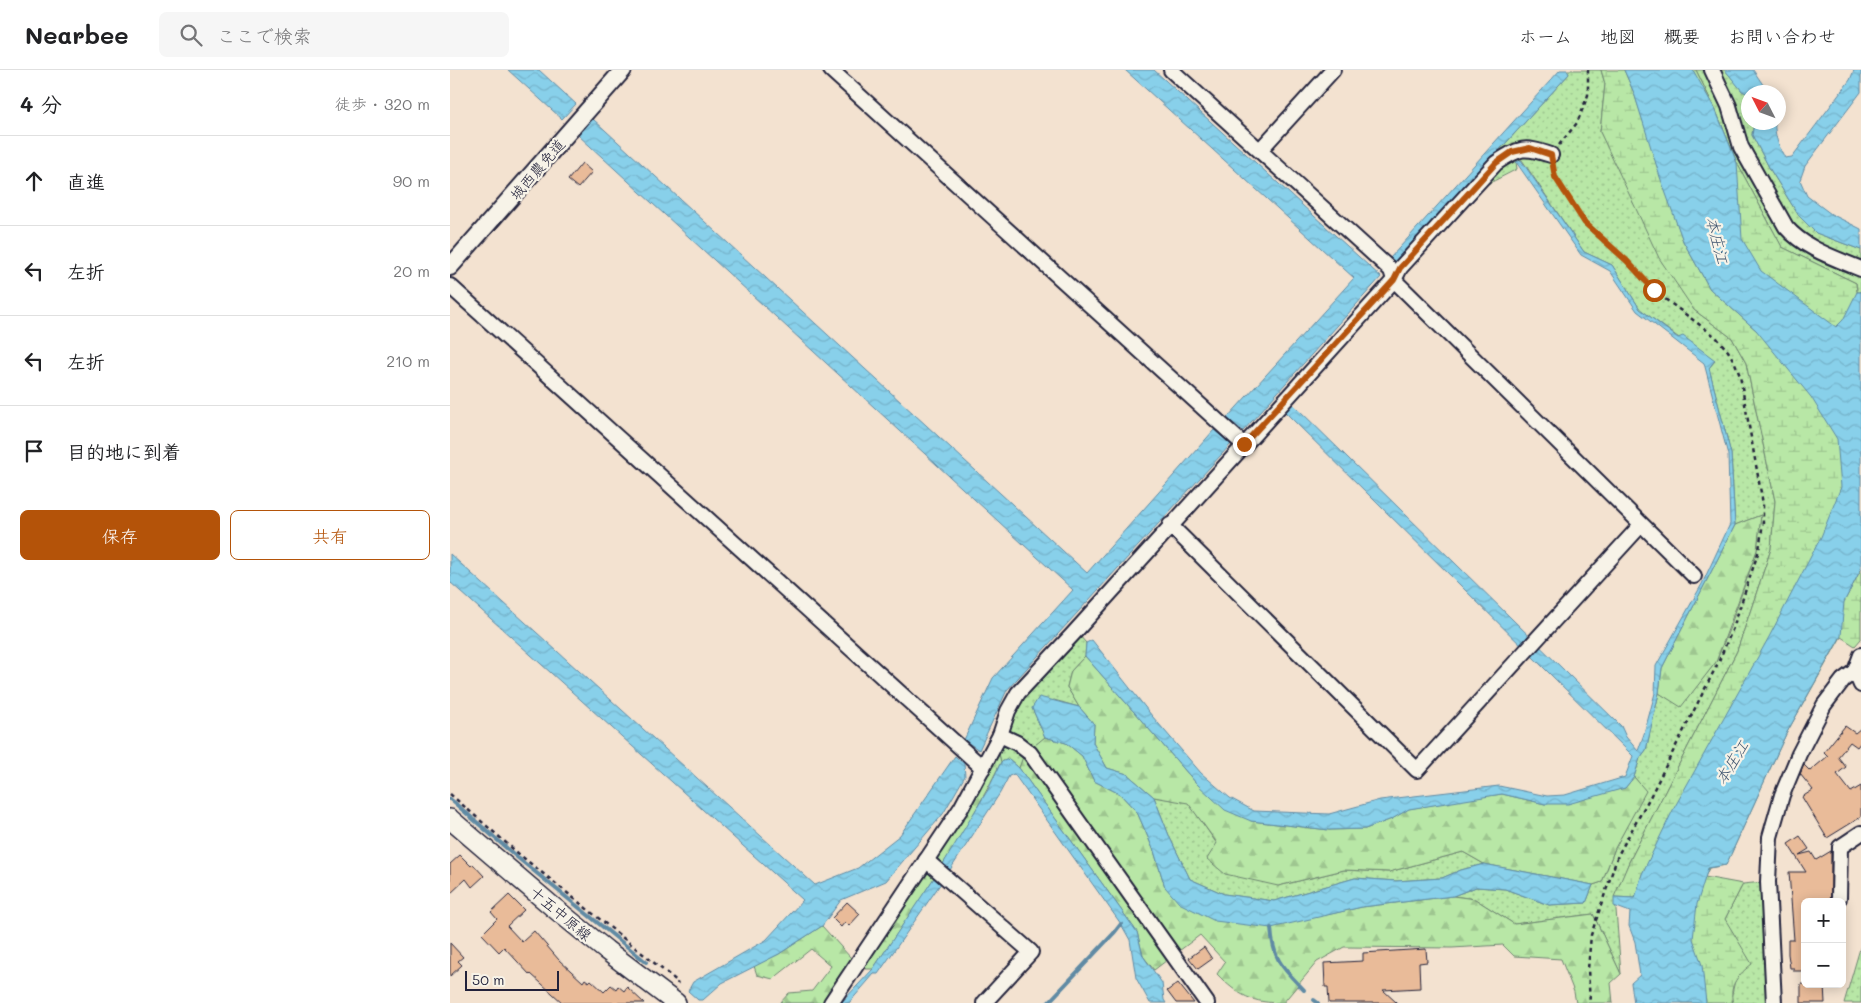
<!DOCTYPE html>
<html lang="ja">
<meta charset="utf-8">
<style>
:root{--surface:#fff;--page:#f6f6f6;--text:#202124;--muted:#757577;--line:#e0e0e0;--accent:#b45309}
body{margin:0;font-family:Mali,"Klee One",sans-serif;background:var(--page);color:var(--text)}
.controls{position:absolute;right:15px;bottom:15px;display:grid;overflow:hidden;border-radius:8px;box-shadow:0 2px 12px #0003}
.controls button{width:45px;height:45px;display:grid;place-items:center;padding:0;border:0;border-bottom:1px solid var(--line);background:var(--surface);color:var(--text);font:25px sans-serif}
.compass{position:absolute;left:1291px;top:15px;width:45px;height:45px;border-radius:50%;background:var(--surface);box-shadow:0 2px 12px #0003;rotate:312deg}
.scale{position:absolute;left:15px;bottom:12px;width:94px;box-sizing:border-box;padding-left:5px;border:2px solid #22223b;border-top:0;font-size:14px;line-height:18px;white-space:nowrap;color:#22223b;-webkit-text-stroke:4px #f7f3e8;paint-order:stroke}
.stop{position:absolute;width:15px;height:15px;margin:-11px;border:4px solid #b45309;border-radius:50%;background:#fff}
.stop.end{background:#b45309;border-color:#fff;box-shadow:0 1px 5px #0008}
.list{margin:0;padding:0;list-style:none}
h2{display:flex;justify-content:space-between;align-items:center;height:65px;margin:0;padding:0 20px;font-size:21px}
h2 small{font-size:16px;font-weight:400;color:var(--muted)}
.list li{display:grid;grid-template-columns:32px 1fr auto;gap:15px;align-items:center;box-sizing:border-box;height:90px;padding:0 20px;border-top:1px solid var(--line)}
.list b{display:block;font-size:19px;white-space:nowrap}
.list em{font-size:16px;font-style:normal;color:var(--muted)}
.actions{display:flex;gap:10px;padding:15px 20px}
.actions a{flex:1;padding:11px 0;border:1px solid var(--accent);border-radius:8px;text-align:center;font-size:18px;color:var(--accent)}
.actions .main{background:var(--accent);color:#fff}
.icon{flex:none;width:28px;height:28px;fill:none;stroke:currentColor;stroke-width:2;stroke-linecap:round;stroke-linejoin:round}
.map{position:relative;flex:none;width:1411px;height:933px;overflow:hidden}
header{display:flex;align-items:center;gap:30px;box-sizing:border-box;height:70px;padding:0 25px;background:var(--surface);border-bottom:1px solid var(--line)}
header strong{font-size:24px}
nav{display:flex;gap:28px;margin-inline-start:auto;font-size:18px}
.search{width:350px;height:45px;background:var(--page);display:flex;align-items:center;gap:12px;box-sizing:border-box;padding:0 18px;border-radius:8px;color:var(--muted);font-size:19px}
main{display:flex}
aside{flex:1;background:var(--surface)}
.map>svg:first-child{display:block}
</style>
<header>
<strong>Nearbee</strong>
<div class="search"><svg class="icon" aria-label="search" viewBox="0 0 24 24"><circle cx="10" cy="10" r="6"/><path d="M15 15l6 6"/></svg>ここで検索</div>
<nav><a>ホーム</a><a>地図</a><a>概要</a><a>お問い合わせ</a></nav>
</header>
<main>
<aside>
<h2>4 分<small>徒歩 · 320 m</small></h2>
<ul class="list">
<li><svg class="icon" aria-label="ahead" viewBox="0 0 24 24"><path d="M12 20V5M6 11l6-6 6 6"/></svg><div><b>直進</b></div><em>90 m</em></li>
<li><svg class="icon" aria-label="left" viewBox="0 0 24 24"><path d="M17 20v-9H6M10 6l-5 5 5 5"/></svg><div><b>左折</b></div><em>20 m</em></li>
<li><svg class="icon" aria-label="left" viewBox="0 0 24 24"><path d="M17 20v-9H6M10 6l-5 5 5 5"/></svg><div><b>左折</b></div><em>210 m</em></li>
<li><svg class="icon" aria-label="arrive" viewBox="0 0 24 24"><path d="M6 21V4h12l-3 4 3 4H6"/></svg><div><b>目的地に到着</b></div></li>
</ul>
<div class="actions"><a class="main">保存</a><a>共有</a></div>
</aside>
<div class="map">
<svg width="1411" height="933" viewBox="0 0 1411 933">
<defs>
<pattern id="grass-dots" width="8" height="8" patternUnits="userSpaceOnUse" patternTransform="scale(1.25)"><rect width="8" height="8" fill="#b8e7a6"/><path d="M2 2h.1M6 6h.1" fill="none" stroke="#9ec690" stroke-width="1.8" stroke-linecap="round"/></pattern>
<pattern id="forest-firs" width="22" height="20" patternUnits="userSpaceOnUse" patternTransform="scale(1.25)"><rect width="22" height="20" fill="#b8e7a6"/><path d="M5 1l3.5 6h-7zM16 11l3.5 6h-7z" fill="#9ec690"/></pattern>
<pattern id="wetland-marsh" width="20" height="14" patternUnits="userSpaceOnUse" patternTransform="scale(1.25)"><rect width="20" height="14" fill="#b8e7a6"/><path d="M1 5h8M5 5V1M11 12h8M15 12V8" fill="none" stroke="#9ec690"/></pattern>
<pattern id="water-waves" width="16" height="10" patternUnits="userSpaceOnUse" patternTransform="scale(1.25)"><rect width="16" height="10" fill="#88d0ea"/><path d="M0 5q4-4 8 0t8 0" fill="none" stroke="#75b2ca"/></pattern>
</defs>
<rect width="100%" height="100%" fill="#f3e2d0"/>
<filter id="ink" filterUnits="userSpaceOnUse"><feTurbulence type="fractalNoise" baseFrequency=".02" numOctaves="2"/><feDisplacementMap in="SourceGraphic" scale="10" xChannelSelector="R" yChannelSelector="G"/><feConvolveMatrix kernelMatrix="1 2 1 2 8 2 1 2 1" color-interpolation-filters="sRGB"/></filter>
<g filter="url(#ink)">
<g fill="url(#grass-dots)" stroke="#6d8470">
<polygon points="1117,0 1151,0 1155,14 1150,62 1244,240 1282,268 1296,293 1325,431 1321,479 1287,581 1179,792 1165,827 1171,904 1143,844 1064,854 1025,829 1003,826 1026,817 1055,819 1099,835 1136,833 1143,815 1152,812 1165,778 1195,721 1184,707 1190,688 1196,680 1209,623 1231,636 1266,592 1280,557 1307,480 1311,445 1285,455 1281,384 1259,298 1265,291 1229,268 1190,239 1162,195 1134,182 1072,90 1066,92 1067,99 1036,115 1025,107 1119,4"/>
<polygon points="1246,0 1275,0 1292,20 1298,24 1298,52 1304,53 1302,65 1321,101 1349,146 1366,163 1411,180 1411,222 1407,222 1406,213 1332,177 1287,93 1266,41"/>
<polygon points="629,565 636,573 635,586 621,601 617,617 629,637 604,630 582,638 595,667 575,684 569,698 559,689 551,692 548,680 574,624"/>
<polygon points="704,727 738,732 767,774 828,816 894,800 939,802 1013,782 1034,794 1011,800 992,808 946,811 905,808 824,831 774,824 740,809 720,768"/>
<polygon points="1313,812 1320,933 1283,933 1281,928 1286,906 1275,849 1293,814"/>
<polygon points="1411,875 1411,933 1394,933"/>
</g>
<g fill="url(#forest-firs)" stroke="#6d8470">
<polygon points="1311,445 1307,480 1266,592 1231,637 1209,623 1212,598 1285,455"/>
<polygon points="635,586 747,714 801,751 879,760 915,759 942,749 958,739 1016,729 1052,724 1095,734 1175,718 1184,707 1196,721 1165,778 1152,812 1143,815 1034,794 1013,782 939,802 894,800 828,816 775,804 757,789 767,773 738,733 704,727 677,704 657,698 643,673 644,654 629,637 617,617 621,601"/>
<path d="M595,667L616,673L632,686L644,711L670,724L687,742L704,781L715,817L876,845L912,837L953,832L1003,826L1025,829L1064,854L1143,844L1171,904L1161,913L1163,933H1126L1124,922L1111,889L1064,886L1053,875L1002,878L894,877L867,892L833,933C803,933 788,926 767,904L775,892L750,865L704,900L693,886L687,862L569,698L574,684Z"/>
<path d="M548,680L551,692C516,765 468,832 423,899H415V890Z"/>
<polygon points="372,856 401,888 375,933 330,933 339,923 362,921 381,896 361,879 323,909 307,905 304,896 329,884"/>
</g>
<g fill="url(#wetland-marsh)" stroke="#6d8470">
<polygon points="1151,0 1174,0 1184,23 1233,171 1260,219 1306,260 1382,319 1400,445 1192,804 1185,828 1164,827 1179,792 1287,581 1321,479 1325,431 1296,293 1282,268 1244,240 1209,188 1150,62 1155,14"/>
<polygon points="1243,0 1246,0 1266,41 1287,93 1332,177 1406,213 1407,222 1397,269 1300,207"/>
<path d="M1411,499V569L1405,576L1391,567L1336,664L1276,795L1259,798L1255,807L1293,814L1275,849L1302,894C1289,904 1278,915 1283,933H1232L1224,866L1342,603L1394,532Z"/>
</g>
<g fill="url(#water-waves)" stroke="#5f8aa4">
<polygon points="58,0 89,0 126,34 112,49"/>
<polygon points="675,0 704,0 931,207 793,361 777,348 904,208"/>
<polygon points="1110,0 1117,0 1119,4 945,194 940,188"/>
<polygon points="1174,0 1243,0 1266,41 1287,93 1292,169 1311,201 1386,257 1393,250 1407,222 1411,222 1411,499 1394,532 1391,566 1336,664 1276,795 1258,798 1247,834 1243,869 1252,895 1256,933 1184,933 1181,913 1190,905 1185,872 1179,856 1180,842 1164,836 1164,827 1185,828 1192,804 1223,740 1319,567 1371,467 1391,417 1387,369 1361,327 1306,260 1260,219 1233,171 1210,107 1184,23"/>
<polygon points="1275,0 1303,0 1318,22 1298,22 1298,24 1292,21"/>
<path d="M1404,0H1411V22L1355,96L1350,110L1357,126L1381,144L1411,159V180L1366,163L1349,146L1321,101L1302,65L1304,53H1325C1324,65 1329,77 1335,88L1342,87L1400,10Z"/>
<polygon points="143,49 637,503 764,360 781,374 557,620 529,680 514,670 543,608 623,520 128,65"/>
<polygon points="1071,90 1134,182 1162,195 1190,239 1228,268 1233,266 1265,290 1259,298 1281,384 1285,455 1212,598 1209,623 1196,680 1190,688 1184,707 1175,718 1118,734 1095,734 1052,724 959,739 942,749 915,759 879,760 801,751 775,740 747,714 635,586 636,573 642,570 702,646 751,703 780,728 804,741 879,744 930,730 1049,716 1097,726 1115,725 1175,707 1183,686 835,342 843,334 1171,656 1176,667 1188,681 1194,664 1205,623 1206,596 1252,514 1280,454 1278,385 1254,293 1187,241 1160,201 1131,185 1066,92"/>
<polygon points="0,484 365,815 408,798 450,765 505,686 514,694 515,706 493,744 436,811 391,830 372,856 329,884 272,913 253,930 248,930 238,921 243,912 316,870 353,830 0,512"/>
<polygon points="589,627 629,637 644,654 643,673 657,698 677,704 704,727 720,768 740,809 774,824 824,831 905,808 946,811 992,808 1011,800 1034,794 1143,815 1136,833 1099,835 1055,819 1026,817 1003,826 912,837 821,858 765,851 729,833 715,817 704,781 687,742 670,724 644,711 632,686 616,673 595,667 582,638"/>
<polygon points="559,689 569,698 687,862 693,886 712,913 714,930 716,933 700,933 686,908 680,870 671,854 564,704 559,706 550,723 500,800 493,794 539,718 551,692"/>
<polygon points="484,808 491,813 428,904 424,904 399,933 391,933 423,899"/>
</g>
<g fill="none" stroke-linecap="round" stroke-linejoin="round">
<g stroke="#5f8aa4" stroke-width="4">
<polyline points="0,729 68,788 196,892"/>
<path d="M821,858C823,891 833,898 854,920"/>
<polyline points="864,930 868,933"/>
<polyline points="598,933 664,863 671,854"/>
</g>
</g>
<g fill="#e9bb99" stroke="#22223b">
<polygon points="132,93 142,102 128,118 118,110"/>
<polygon points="1395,656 1405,663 1411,658 1411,672 1407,677 1400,672 1388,687 1396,697 1387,704 1401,722 1411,716 1411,747 1377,768 1352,727 1363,720 1350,704 1354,695 1360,701 1378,686 1374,682"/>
<polygon points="1350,766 1359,779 1349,785 1361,782 1366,790 1381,781 1381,829 1355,831 1355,901 1344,901 1344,898 1340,898 1338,884 1338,870 1344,870 1339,802 1356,802 1338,774"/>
<polygon points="10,785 21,796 23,794 34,806 22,817 16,809 0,824 0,794"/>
<polygon points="59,825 74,840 57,856 72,872 84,861 109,890 133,912 135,909 139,912 141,910 154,922 161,915 166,919 168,916 174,921 177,917 194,933 113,933 81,904 80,905 54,877 49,882 32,864 47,849 41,842"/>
<polygon points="397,832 410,844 399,856 395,852 391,857 382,848"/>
<polygon points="0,873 13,887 8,891 12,895 0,906"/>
<polygon points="754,877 762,889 748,899 739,888"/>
<polygon points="976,879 977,892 969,893 970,918 933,920 947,933 879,933 878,917 875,917 874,893 913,891 913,883"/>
<polygon points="728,913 744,933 726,933 717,921"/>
<polygon points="1351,914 1374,914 1375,933 1351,933"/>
</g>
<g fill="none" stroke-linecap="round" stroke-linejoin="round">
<defs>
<g id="minor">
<polyline points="381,0 793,374"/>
<polyline points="721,0 941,200 944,210 1244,506"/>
<path d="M1262,0L1279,36L1291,77L1336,157C1355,179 1385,188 1411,199"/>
<polyline points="810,80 883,0"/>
<polyline points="0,216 533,698"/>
<polyline points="720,455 967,700 1191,455"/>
<polyline points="1411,585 1405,601 1411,615"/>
<polyline points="550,665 567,673 580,683 757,933"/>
<polyline points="476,790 581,882 534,933"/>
<polyline points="1389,828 1390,777 1411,763"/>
<path d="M381,933L511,738L550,665L558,641L568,623L623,564L944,210L950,198L1046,93C1070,77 1074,76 1101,85"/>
<polyline points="1324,933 1318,812 1320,767 1332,725 1349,684 1374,635 1393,610 1405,601"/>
</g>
<polyline id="tertiary" points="0,197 173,0"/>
<polyline id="secondary" points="0,749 103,837 156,880 226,933"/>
</defs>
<use href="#minor" stroke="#22223b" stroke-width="18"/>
<use href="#tertiary" stroke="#22223b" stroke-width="20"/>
<use href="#secondary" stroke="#22223b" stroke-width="22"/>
<g stroke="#22223b" stroke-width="2.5" stroke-dasharray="4 4" stroke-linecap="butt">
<polyline points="1109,75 1127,53 1138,25 1138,0"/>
<polyline points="1103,97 1105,107 1135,153 1177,191 1203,220 1266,267 1278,281 1285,293 1290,306 1313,434 1313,452 1309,480 1283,558 1268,593 1200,727 1168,785 1141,865 1138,899 1140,933"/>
<polyline points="0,724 70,785 228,912 227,914"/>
</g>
<use href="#minor" stroke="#f7f3e8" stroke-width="14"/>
<use href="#tertiary" stroke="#f7f3e8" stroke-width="16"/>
<use href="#secondary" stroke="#f7f3e8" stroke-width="19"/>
</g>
</g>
<g fill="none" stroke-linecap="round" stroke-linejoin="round" filter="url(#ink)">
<polyline stroke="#b45309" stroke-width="6" points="794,374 944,210 950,198 1046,93 1062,82 1080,78 1101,85 1105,107 1135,153 1177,191 1204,220"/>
</g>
<g text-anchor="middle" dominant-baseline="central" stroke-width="4.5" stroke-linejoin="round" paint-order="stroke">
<g font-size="15" fill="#22223b" stroke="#f7f3e8">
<text transform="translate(87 99) rotate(-49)">城西農免道</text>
<text transform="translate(111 843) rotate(40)">十五中原線</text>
</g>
<g font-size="16" font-style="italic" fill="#415670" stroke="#f7f3e8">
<text transform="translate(1268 170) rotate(76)">本庄江</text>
<text transform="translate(1281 692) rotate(-58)">本庄江</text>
</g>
</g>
</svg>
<div class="controls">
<button>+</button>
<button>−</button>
</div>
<svg class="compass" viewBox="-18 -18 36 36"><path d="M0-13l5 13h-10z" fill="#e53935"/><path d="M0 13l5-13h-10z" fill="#757577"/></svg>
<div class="scale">50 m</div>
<div class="stop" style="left:1204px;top:220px"></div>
<div class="stop end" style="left:794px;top:374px"></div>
</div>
</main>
